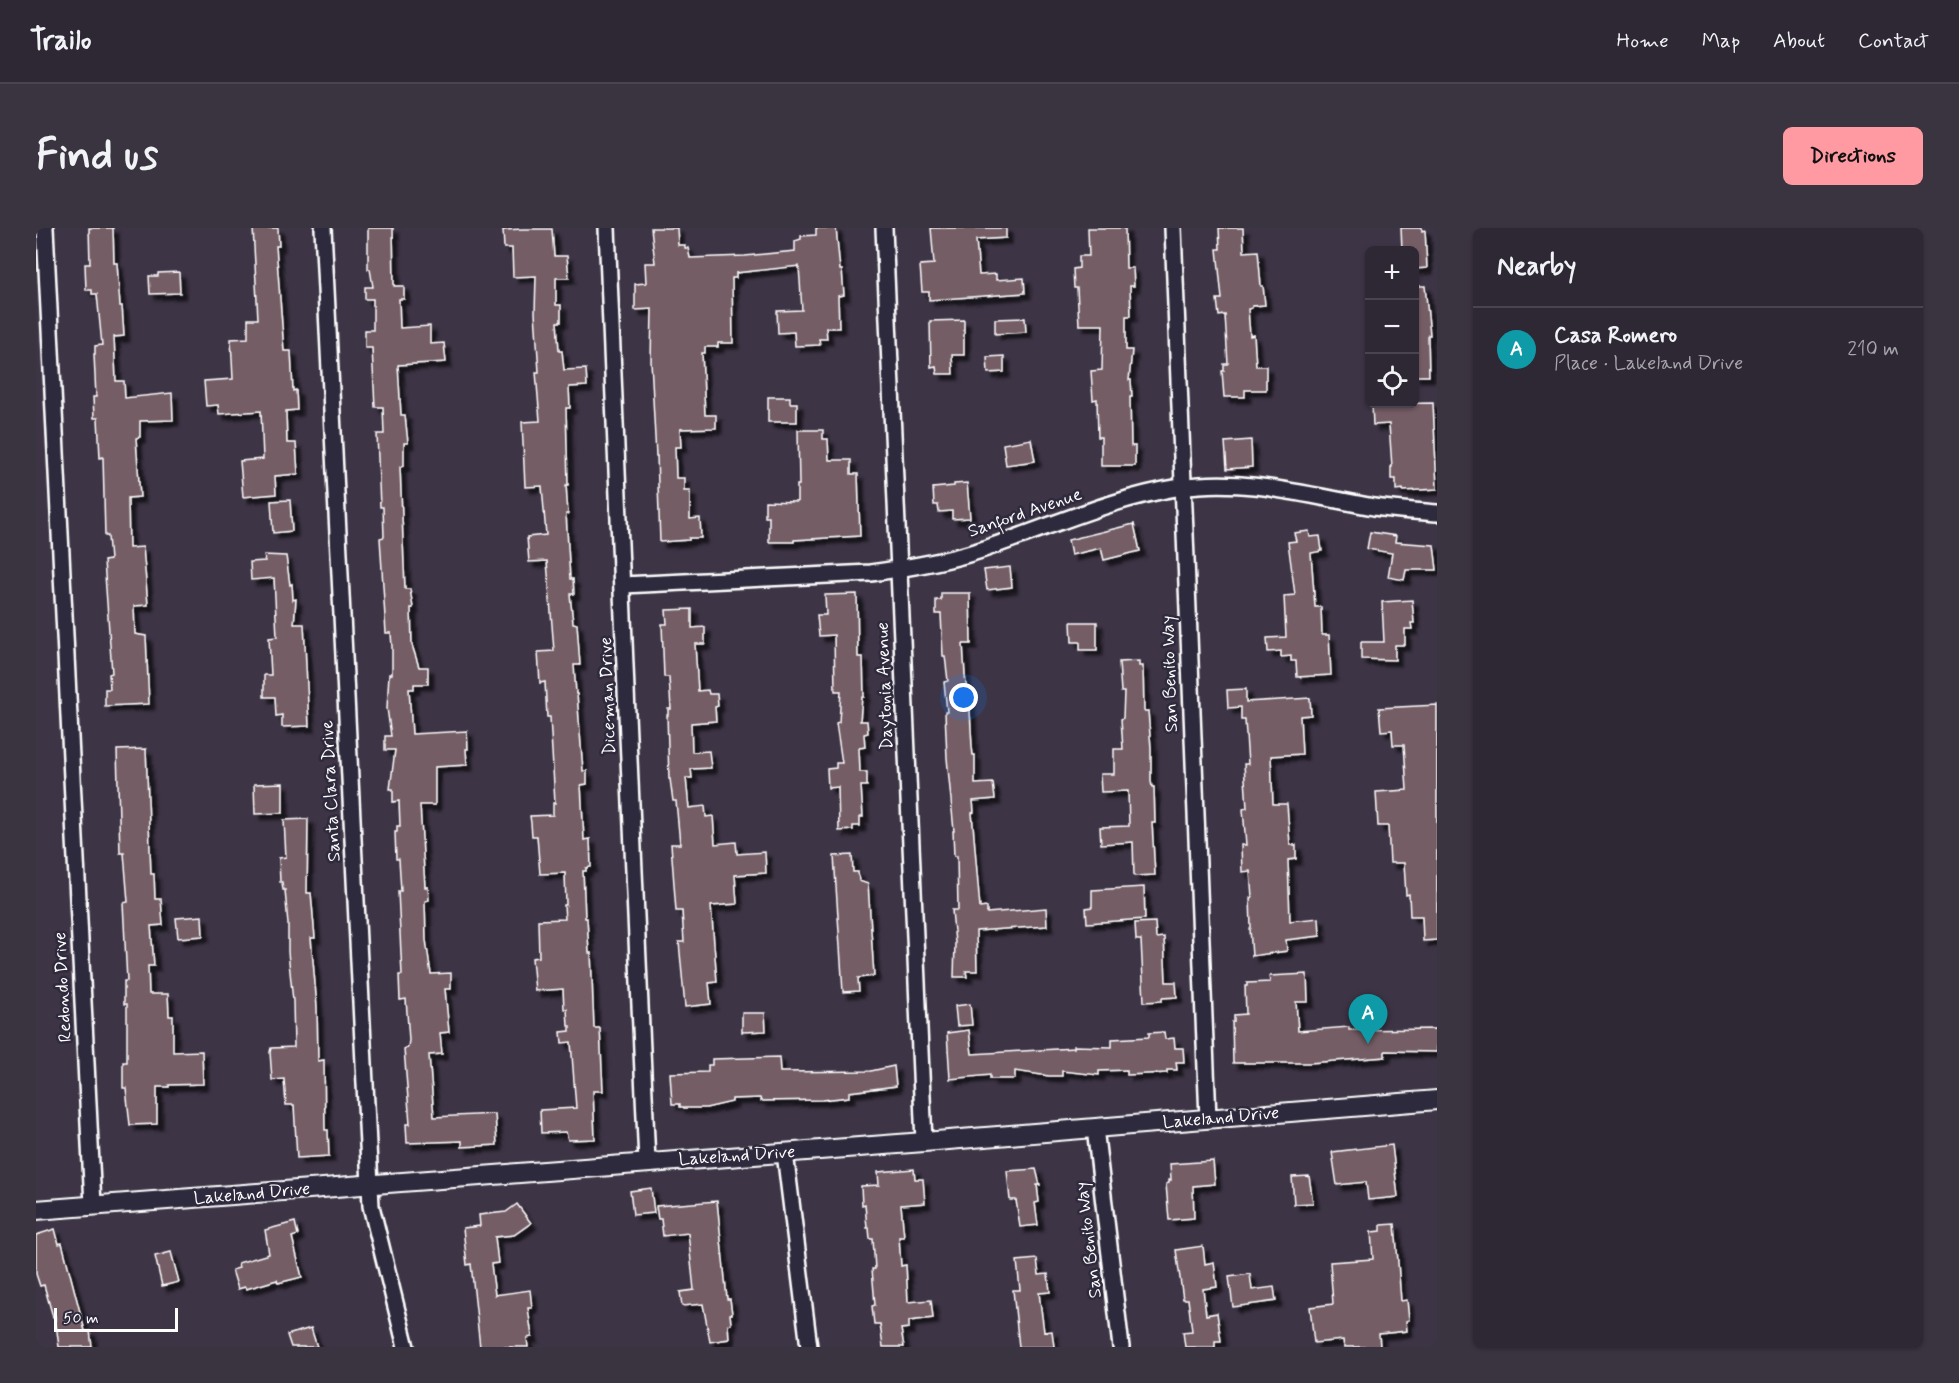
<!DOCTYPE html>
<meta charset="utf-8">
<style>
:root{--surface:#2e2734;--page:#3a3340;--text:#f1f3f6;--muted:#a7a5ac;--line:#49444f;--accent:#ff9aa2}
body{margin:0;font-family:Mynerve,sans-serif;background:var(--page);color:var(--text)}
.controls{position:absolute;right:18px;top:18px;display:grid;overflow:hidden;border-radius:9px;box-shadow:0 2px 4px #0004}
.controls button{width:54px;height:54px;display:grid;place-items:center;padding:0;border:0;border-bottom:2px solid var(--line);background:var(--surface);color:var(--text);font:30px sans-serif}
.scale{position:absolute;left:18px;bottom:15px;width:124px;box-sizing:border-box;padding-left:6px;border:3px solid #fff;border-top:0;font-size:16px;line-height:21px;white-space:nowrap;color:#fff;-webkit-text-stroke:4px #2f2a3d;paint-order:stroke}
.you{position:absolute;left:928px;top:470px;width:21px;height:21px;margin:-15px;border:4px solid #fff;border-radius:50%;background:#1a73e8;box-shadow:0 0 0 9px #1a73e833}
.badge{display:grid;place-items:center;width:39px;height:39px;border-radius:50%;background:var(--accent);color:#fff;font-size:20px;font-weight:700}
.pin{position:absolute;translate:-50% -50px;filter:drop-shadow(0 2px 3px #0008)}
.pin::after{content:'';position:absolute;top:32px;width:21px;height:18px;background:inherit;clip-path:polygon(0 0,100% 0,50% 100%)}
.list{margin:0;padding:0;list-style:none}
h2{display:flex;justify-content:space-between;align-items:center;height:78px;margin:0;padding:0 24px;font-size:26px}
h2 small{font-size:20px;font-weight:400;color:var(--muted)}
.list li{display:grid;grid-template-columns:39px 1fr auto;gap:18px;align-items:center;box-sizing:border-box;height:84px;padding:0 24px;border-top:2px solid var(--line)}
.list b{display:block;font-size:22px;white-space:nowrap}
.list p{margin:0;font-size:20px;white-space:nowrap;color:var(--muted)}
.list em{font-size:20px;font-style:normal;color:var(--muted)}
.icon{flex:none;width:33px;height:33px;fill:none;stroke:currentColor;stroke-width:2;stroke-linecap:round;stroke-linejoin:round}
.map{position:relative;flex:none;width:1401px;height:1119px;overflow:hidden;border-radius:9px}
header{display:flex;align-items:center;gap:36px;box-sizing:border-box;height:84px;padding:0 30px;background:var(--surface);border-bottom:2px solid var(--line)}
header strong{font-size:28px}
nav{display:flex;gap:33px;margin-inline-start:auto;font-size:21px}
.intro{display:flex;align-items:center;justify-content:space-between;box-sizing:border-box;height:144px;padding:0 36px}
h1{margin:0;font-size:42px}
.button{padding:15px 27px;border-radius:9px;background:var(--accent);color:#111;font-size:21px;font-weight:700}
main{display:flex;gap:36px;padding:0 36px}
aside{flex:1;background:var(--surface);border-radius:9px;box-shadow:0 2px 4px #0004}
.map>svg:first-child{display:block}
</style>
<header>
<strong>Trailo</strong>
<nav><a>Home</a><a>Map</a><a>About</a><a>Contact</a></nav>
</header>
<div class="intro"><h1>Find us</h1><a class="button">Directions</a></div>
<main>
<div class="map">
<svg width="1401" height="1119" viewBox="0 0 1401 1119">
<defs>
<filter id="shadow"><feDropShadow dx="5.5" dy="5.5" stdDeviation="1.5" flood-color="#0009"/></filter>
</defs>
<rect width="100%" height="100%" fill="#3d3445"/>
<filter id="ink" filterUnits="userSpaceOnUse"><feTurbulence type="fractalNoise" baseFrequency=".0167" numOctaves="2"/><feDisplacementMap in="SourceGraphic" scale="12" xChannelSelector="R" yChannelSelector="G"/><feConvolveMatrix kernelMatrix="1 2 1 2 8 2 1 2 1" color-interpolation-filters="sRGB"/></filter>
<g filter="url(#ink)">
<g fill="#755d65" stroke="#fff" stroke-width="1.5" filter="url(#shadow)">
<polygon points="53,0 77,0 78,35 81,35 84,78 86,78 88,108 78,109 80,153 88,153 89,170 136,165 137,192 104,193 104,209 100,210 104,269 92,270 93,320 107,319 112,377 98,378 99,406 110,408 113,476 69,478 69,461 74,461 73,446 76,445 68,333 74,332 72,308 69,308 67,229 64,230 62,190 58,190 57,169 60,169 58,126 59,126 59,118 66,117 61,66 56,66 56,62 50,62 49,36 54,36"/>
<polygon points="217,0 242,0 243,18 240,18 248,123 255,123 257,163 260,162 261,182 250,183 251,215 260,215 262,246 239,248 240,266 207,269 204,233 227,231 225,183 183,186 182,177 170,178 168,153 197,151 195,111 212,110 212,91 222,91"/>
<polygon points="332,0 357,0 358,58 368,58 368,71 363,71 364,100 394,98 394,116 408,115 410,134 362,137 365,187 369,187 372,215 368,215 368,238 364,239 369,361 374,361 377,380 375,380 376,417 383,439 392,439 392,456 378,456 378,461 373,461 376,506 431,503 432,521 430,521 431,537 399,539 399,577 384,577 389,659 392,659 393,672 389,673 390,712 395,746 415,745 415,761 409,761 413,804 404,805 406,826 393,827 398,889 459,886 461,917 426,919 426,913 371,915 370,896 374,896 368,821 372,819 373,812 370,771 364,772 363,747 366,747 362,663 365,663 363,631 360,631 359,604 361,604 361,598 364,598 363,573 357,574 357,561 354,561 359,522 349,522 349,508 355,508 351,480 353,446 356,446 356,419 355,405 350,405 344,310 348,309 347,279 344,279 341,206 348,206 347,179 339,179 336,120 329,120 329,102 337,102 337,71 329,71 329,59 337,59 334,41 332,41"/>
<polygon points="615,0 641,0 642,17 649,17 649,20 652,20 654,30 709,28 759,23 759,13 765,11 765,8 780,7 780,0 800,0 804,42 806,42 808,67 802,68 803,100 790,100 791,111 783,111 784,117 759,118 758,104 742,105 741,83 766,82 763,38 700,45 700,50 696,50 697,115 682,115 682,119 669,119 669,125 666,125 669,187 680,187 680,200 644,201 645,219 639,219 640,250 648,250 648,263 654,263 654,291 664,290 665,310 653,310 653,312 624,314 621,228 620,228 615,133 616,81 599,82 599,56 610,55 609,35 619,35"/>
<polygon points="895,0 970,0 970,10 940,12 943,47 960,46 960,52 988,50 989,65 893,72 893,64 886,64 884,37 898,36"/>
<polygon points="1052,0 1089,0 1090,40 1097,40 1098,58 1094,58 1095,88 1090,88 1090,122 1096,122 1093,152 1095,152 1096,169 1094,169 1095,218 1099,218 1099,238 1065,238 1065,209 1062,209 1061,171 1057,172 1055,143 1066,142 1067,97 1043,97 1041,60 1038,60 1037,41 1043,40 1043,28 1053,28"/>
<polygon points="1183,0 1207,0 1208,24 1222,23 1225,58 1227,58 1229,77 1216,78 1216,80 1212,81 1214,108 1218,107 1220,138 1230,138 1230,162 1209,162 1209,169 1188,169 1186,143 1188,143 1188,136 1192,136 1189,87 1183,88 1181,71 1186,71 1181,21 1184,21"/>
<polygon points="1365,0 1386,0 1386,3 1389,2 1391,40 1378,41 1378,22 1366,22"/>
<polygon points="487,1 516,1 518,28 531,28 533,50 520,50 520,77 525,77 525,94 521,94 523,123 526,123 528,142 550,141 551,158 533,159 534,180 530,180 532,257 530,257 532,286 530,286 534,351 537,351 538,366 534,366 537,395 541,396 544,437 538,437 540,466 541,466 547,543 551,543 551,556 545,557 548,612 554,611 555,639 550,640 550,643 547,643 549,690 551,690 553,725 555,725 558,800 564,800 567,863 557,863 559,911 532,912 530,904 505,905 504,882 540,880 535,814 526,815 525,804 534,803 534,798 532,798 531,781 528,781 527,761 499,763 496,730 503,729 502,692 529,691 528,677 530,677 529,645 504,646 501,608 496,608 495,595 494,588 517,587 517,575 519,575 514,489 511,489 509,454 504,455 502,424 518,423 511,333 493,334 491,309 510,307 506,258 489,259 488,237 486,194 504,193 500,144 503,144 499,85 500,48 477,49 476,20 468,20 467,2"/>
<polygon points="143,44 144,65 114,66 113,48 122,48 122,45"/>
<polygon points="1378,58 1389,58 1394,107 1392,107 1393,148 1378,148"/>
<polygon points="989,90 990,104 959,106 959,91"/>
<polygon points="928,92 928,127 916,127 917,146 901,146 900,138 895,139 894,93"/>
<polygon points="968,128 968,144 952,145 951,129"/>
<polygon points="732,169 754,169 754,175 761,175 761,194 732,194"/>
<polygon points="1397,175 1401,261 1367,263 1367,261 1360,262 1360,251 1355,251 1355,239 1356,239 1353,196 1337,197 1336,176"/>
<polygon points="762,202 787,202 787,211 792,211 793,232 815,232 815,246 822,246 824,308 758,312 758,314 733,314 733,289 729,289 729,273 761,274 761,257 763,257"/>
<polygon points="995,211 999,233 970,237 967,216"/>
<polygon points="1215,212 1216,239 1191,241 1189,214"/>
<polygon points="931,255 934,290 916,291 916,283 903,284 902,277 898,277 897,260 918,258 918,256"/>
<polygon points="254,272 256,303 237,305 235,273"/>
<polygon points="1098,296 1104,323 1068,332 1065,320 1035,327 1032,312"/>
<polygon points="1273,303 1274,309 1284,308 1286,323 1275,325 1279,379 1285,379 1286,407 1293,407 1295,447 1261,449 1260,433 1255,433 1255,428 1245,429 1245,423 1232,424 1231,410 1250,409 1248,368 1259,367 1252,314 1260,313 1258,305"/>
<polygon points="1334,304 1360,308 1359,314 1398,317 1401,342 1370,342 1368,352 1352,349 1356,325 1331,321"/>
<polygon points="228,327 250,328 254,357 256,356 257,372 260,371 258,396 268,396 273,498 246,499 246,487 240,488 239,469 228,469 228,447 235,447 233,410 241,409 238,350 215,352 214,334 229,333"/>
<polygon points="974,339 976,359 951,362 948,342"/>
<polygon points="905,365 934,365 935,416 927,416 929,447 931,465 933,465 936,519 937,527 939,527 939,556 957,555 959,571 937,573 938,584 936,585 944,680 951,679 951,685 1010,680 1011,698 940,703 941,743 930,743 931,749 918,749 919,715 916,682 922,682 921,628 918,628 917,603 918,603 911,530 909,484 911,484 908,454 912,453 909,428 907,428 905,386 900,386 900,372 905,372"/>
<polygon points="821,366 822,429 827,429 828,469 826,469 824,493 831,493 832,505 828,506 829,519 823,520 824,544 831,544 831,558 825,558 827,589 824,589 824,598 817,598 817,602 803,603 802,559 792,560 791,541 800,540 800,535 806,535 800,495 803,494 805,463 799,463 798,407 783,408 781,387 790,387 789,367"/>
<polygon points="1376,372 1378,395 1375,395 1376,401 1369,401 1369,417 1359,417 1359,432 1325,431 1325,414 1348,414 1346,374"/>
<polygon points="656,381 656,400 669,399 669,416 659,416 662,463 672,462 673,466 681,466 682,478 679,479 680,493 655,495 656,524 673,523 675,540 655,541 656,550 650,550 653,580 669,578 670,589 677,588 679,616 700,614 701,626 729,624 730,645 699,647 701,676 675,678 681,754 673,755 675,776 649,779 643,714 648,714 646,683 640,683 635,616 644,616 640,573 637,573 634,551 633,551 631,487 632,487 632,481 635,481 633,449 628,449 626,396 631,396 630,382"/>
<polygon points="1035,394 1061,394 1061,422 1044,422 1044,414 1036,414"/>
<polygon points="1103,433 1103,438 1107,438 1108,483 1112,483 1115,520 1115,553 1116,559 1118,559 1119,595 1116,595 1119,647 1098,648 1097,614 1065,616 1064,599 1093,598 1092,563 1065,564 1064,546 1078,546 1078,521 1087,521 1085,491 1087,490 1088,464 1085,464 1083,434"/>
<polygon points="1210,461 1210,474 1274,470 1275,487 1264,488 1266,526 1235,528 1237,576 1251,576 1254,617 1260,617 1260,631 1252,632 1254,693 1283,690 1284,708 1250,712 1251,723 1216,728 1214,701 1215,700 1214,670 1216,669 1214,643 1206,644 1205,617 1210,617 1207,581 1211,580 1208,536 1212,536 1209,492 1205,492 1205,479 1192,480 1191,462"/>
<polygon points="1401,477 1401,712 1387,713 1386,688 1374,688 1373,666 1370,667 1368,635 1354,635 1352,598 1342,598 1340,564 1371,562 1368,517 1357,517 1356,502 1345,503 1343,480"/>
<polygon points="110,521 115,646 118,646 119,671 125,671 127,697 115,698 118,738 112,738 113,766 132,766 133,788 137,788 137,824 166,823 167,856 133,857 133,859 121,859 121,896 94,897 90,860 87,860 87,834 91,834 91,776 88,776 88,753 91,753 87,675 92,674 88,625 84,625 81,522"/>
<polygon points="247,555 247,585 219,586 218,556"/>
<polygon points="272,591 271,665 275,665 279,710 275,710 281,779 282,833 288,832 289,902 292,902 293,928 261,930 258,877 250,877 248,851 236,852 234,824 235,820 258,819 257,773 252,724 252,696 249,662 247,662 246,654 244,654 243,630 250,629 248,592"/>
<polygon points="816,627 817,644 822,644 823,653 832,656 838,748 822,750 823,763 807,764 798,628"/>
<polygon points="1108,659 1109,691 1051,695 1050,680 1056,679 1056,662"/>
<polygon points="166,688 167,708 142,710 140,690"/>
<polygon points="1119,694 1120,710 1128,709 1130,754 1140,754 1141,769 1126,770 1126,773 1108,774 1105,712 1100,712 1099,695"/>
<polygon points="1271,746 1272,774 1260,774 1262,803 1313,799 1313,802 1401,801 1401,824 1349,823 1349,829 1273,835 1197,835 1196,794 1198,794 1198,787 1210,786 1209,758 1211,758 1211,755 1234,754 1233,748"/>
<polygon points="934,776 936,797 921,798 919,778"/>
<polygon points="706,785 729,785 730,803 706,804"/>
<polygon points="933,802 936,826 1038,820 1038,818 1076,819 1076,811 1113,809 1113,805 1128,804 1129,811 1138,810 1139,820 1147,820 1148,834 1140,834 1141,842 1131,842 1131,845 1091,847 1091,842 1063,843 1063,847 1026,843 1026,848 1013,848 979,843 979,851 954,851 954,847 914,851 911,805"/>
<polygon points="743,829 744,844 835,843 858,838 860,858 813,864 813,869 786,872 725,873 724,870 696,871 696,874 670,880 648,880 648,879 644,879 644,876 636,876 634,845 672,844 672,837 676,837 676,831"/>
<polygon points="1356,917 1362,969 1332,972 1330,954 1301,957 1296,924"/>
<polygon points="1177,933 1179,956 1157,958 1158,990 1133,992 1130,956 1133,955 1133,952 1135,952 1134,936"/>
<polygon points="878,941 879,951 887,951 889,975 865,977 868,1009 863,1009 865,1038 870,1037 872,1074 895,1072 897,1090 873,1093 873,1100 865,1101 868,1119 847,1119 844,1096 838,1096 836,1078 839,1077 836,1041 839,1041 837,1011 834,1011 833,1000 831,1000 829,976 826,977 825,958 843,957 842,944"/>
<polygon points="1000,941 1004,957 1001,957 1003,974 999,975 1002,997 984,999 980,972 974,972 971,943"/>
<polygon points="1273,948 1277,975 1258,976 1256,949"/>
<polygon points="615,960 618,985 597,987 594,963"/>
<polygon points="681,973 691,1071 694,1071 696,1086 694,1086 695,1096 692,1097 693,1111 674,1114 667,1076 646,1078 644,1064 658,1062 652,1005 627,1008 625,991 622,991 620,978"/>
<polygon points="481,976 495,995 478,1007 459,1009 462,1035 455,1036 459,1067 494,1062 496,1080 492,1080 496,1109 491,1110 492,1119 444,1119 435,1036 431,1037 427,1000 444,998 443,987 470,984"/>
<polygon points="259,994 262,1007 256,1009 266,1049 242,1055 241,1052 210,1061 209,1059 202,1061 196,1042 203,1040 202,1035 233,1026 229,1002"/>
<polygon points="1359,996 1365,1073 1371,1072 1373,1092 1370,1093 1371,1103 1343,1106 1344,1119 1308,1119 1307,1112 1278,1115 1274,1079 1297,1076 1294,1034 1337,1031 1335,1004 1345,1003 1345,997"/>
<polygon points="19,1001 23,1016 26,1015 49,1103 54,1103 56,1119 23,1119 19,1088 17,1089 8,1057 4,1058 0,1046 0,1007"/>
<polygon points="1167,1018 1169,1036 1178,1034 1181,1059 1167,1061 1170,1087 1181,1085 1185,1113 1179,1113 1179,1119 1149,1119 1147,1104 1156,1103 1152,1071 1147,1071 1140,1022"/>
<polygon points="135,1024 143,1054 126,1058 119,1028"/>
<polygon points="1001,1031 1003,1047 1012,1046 1014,1064 1003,1065 1008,1104 1016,1103 1018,1119 983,1119 977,1062 984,1062 981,1033"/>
<polygon points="1214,1046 1216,1062 1238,1059 1240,1073 1197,1079 1193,1049"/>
<polygon points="275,1100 281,1119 255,1119 251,1107"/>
</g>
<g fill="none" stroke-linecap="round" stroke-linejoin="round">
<defs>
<g id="minor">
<polyline points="9,0 57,977"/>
<polyline points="287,0 335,978 370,1119"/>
<path d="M571,0C585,311 595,623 611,934"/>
<polyline points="848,0 888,914"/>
<polyline points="1137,0 1172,891"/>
<path d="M587,357L835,345C870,340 908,334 942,323C1009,301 1075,270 1145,259C1210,249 1274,268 1338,279C1359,282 1380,283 1401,285"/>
<polyline points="1059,900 1085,1119"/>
<polyline points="749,925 773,1119"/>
</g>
<polyline id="tertiary" points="0,982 888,914 1401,872"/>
</defs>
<use href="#minor" stroke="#fff" stroke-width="20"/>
<use href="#tertiary" stroke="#fff" stroke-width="22"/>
<use href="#minor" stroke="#2f2a3d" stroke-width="15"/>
<use href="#tertiary" stroke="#2f2a3d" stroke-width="18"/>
</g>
</g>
<g text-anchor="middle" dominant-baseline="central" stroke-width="5" stroke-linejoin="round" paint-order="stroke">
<g font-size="18" fill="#fff" stroke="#2f2a3d">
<text transform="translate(989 285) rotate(-19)">Sanford Avenue</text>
<text transform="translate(1134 446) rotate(-92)">San Benito Way</text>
<text transform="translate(849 458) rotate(-92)">Daytonia Avenue</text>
<text transform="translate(572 468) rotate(-92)">Diceman Drive</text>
<text transform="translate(295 563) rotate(-93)">Santa Clara Drive</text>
<text transform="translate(27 759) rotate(-93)">Redondo Drive</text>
<text transform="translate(1185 890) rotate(-5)">Lakeland Drive</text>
<text transform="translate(701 928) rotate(-4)">Lakeland Drive</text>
<text transform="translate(216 966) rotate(-5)">Lakeland Drive</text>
<text transform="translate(1053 1012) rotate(-97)">San Benito Way</text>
</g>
</g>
</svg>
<div class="controls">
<button>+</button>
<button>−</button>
<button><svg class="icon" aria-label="locate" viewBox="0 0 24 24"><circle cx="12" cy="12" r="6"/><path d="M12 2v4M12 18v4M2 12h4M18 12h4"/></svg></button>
</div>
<div class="scale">50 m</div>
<div class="you"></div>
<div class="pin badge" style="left:1332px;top:816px;background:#0f9aa8">A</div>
</div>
<aside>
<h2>Nearby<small></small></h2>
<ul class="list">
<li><span class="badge" style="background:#0f9aa8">A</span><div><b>Casa Romero</b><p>Place · Lakeland Drive</p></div><em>210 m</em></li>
</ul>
</aside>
</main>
